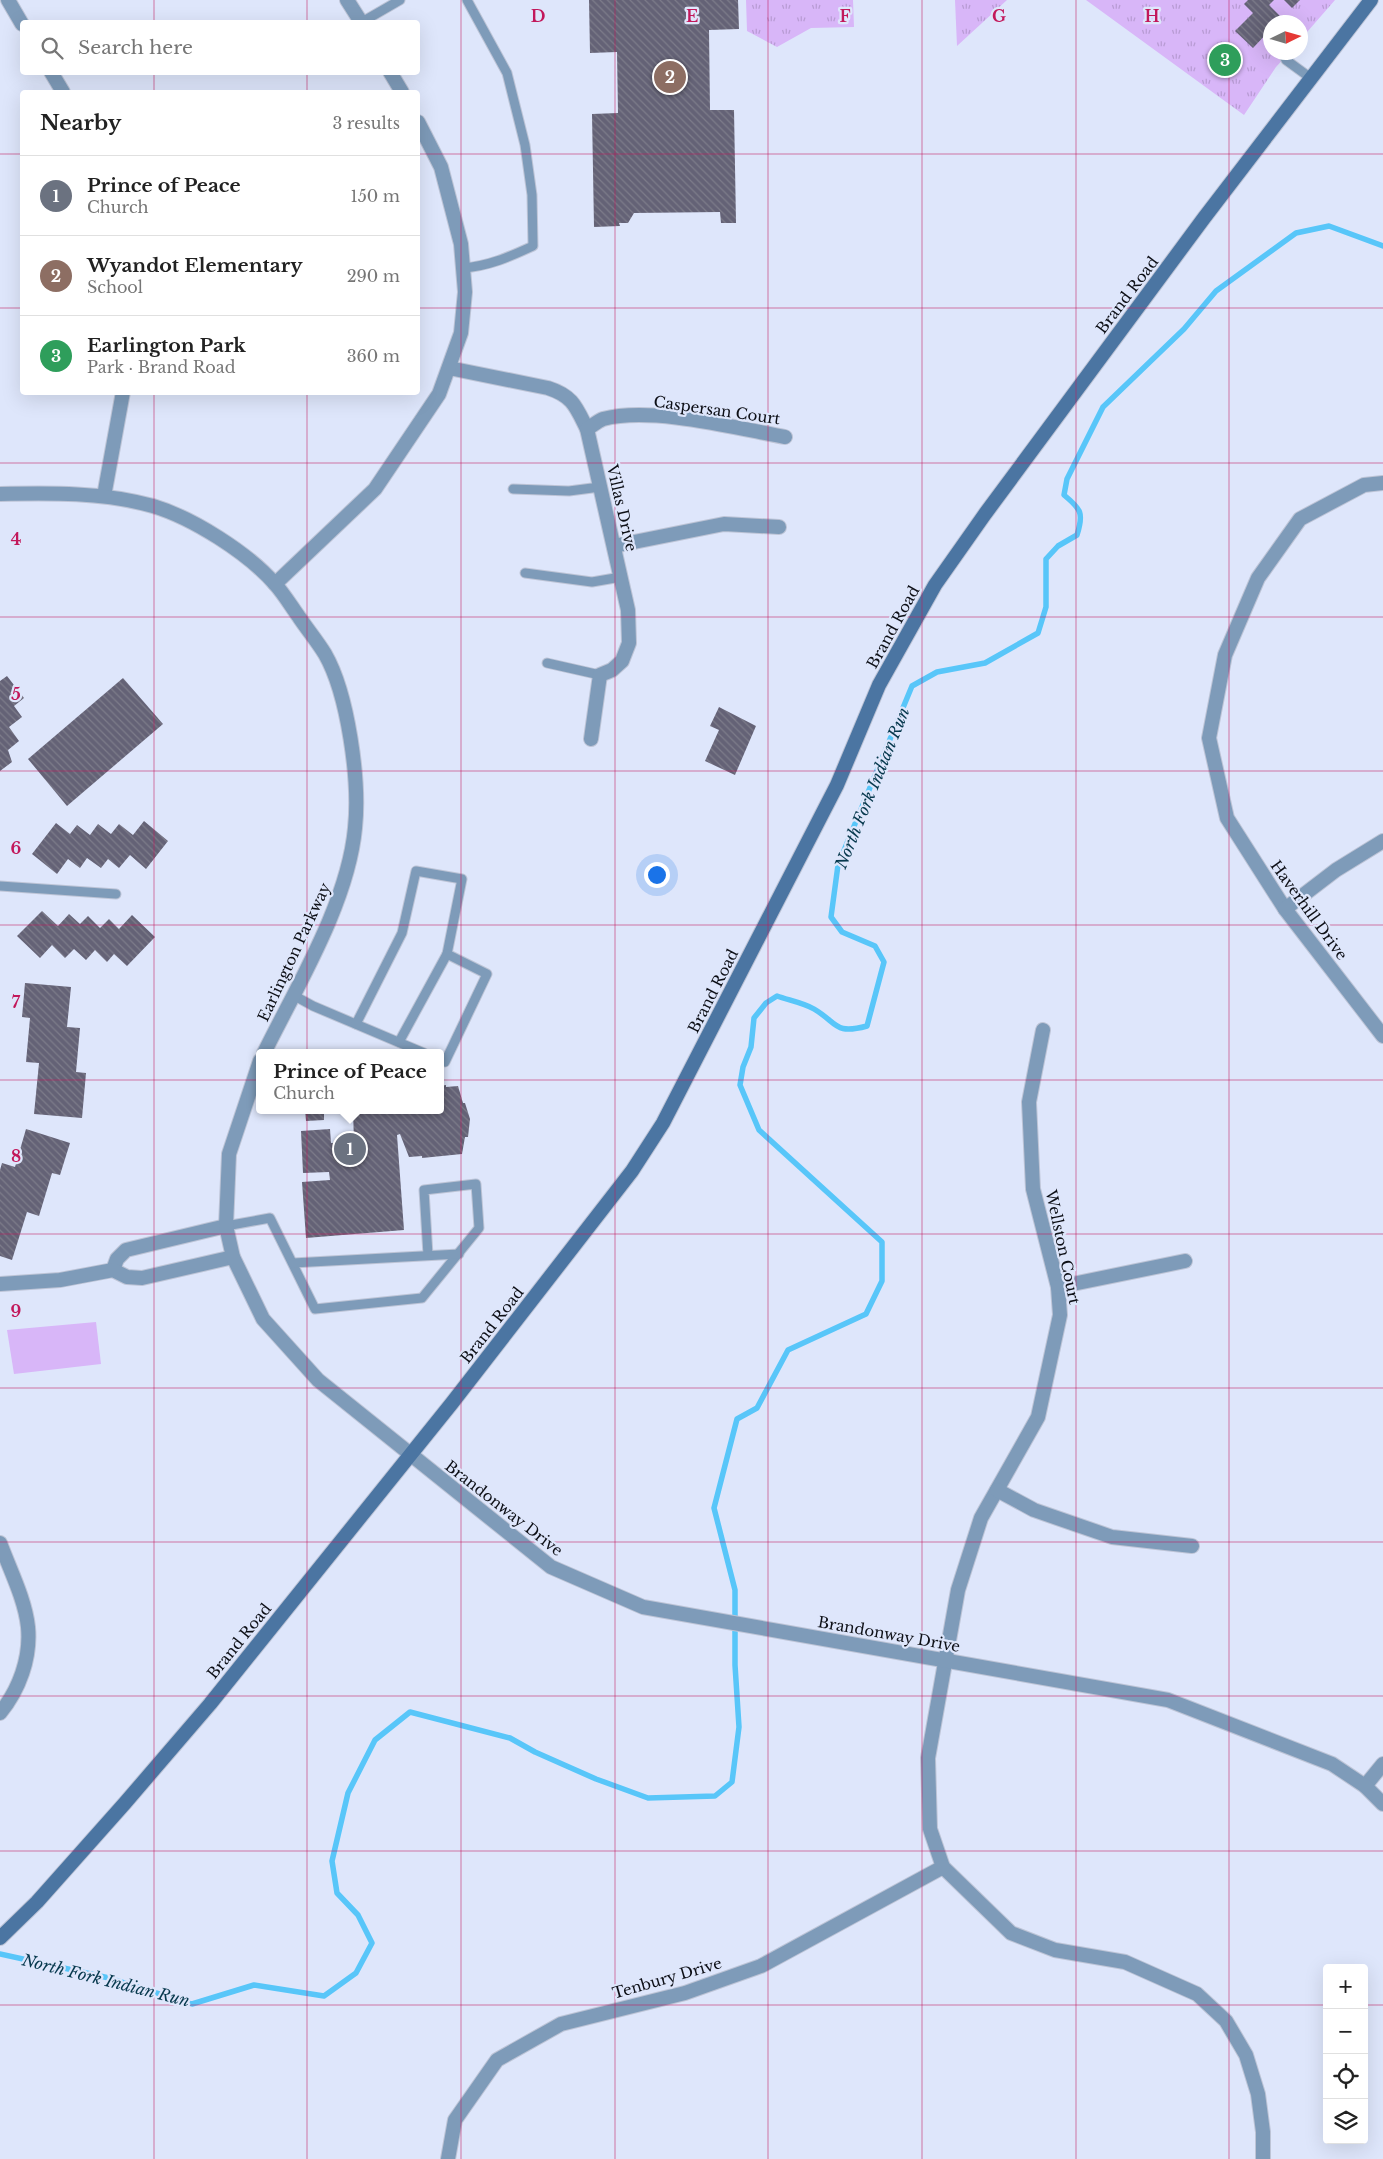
<!DOCTYPE html>
<meta charset="utf-8">
<style>
:root{--surface:#fff;--page:#f6f6f6;--text:#222;--muted:#767676;--line:#e0e0e0;--accent:#ab1a53}
body{margin:0;font-family:"Libre Baskerville",serif;background:var(--page);color:var(--text)}
.controls{position:absolute;right:15px;bottom:15px;display:grid;overflow:hidden;border-radius:5px;box-shadow:0 5px 20px #0002}
.controls button{width:45px;height:45px;display:grid;place-items:center;padding:0;border:0;border-bottom:1px solid var(--line);background:var(--surface);color:var(--text);font:25px sans-serif}
.compass{position:absolute;left:1263px;top:15px;width:45px;height:45px;border-radius:50%;background:var(--surface);box-shadow:0 5px 20px #0002;rotate:85deg}
.you{position:absolute;left:656px;top:874px;width:18px;height:18px;margin:-12px;border:4px solid #fff;border-radius:50%;background:#1a73e8;box-shadow:0 0 0 8px #1a73e833}
.badge{display:grid;place-items:center;width:32px;height:32px;border-radius:50%;background:var(--accent);color:#fff;font-size:16px;font-weight:700}
.pin{position:absolute;translate:-50% -50%;border:2px solid #fff;box-shadow:0 1px 5px #0006}
.popup{position:absolute;left:256px;top:1049px;width:188px;height:65px;box-sizing:border-box;display:grid;place-content:center;border-radius:5px;background:var(--surface);filter:drop-shadow(0 1px 4px #0005);font-size:16px;white-space:nowrap;color:var(--muted)}
.popup b{font-size:19px;color:var(--text)}
.popup::after{content:'';position:absolute;left:50%;top:100%;margin-left:-10px;border:10px solid transparent;border-top-color:var(--surface)}
.list{margin:0;padding:0;list-style:none}
h2{display:flex;justify-content:space-between;align-items:center;height:65px;margin:0;padding:0 20px;font-size:21px}
h2 small{font-size:16px;font-weight:400;color:var(--muted)}
.list li{display:grid;grid-template-columns:32px 1fr auto;gap:15px;align-items:center;box-sizing:border-box;height:80px;padding:0 20px;border-top:1px solid var(--line)}
.list b{display:block;font-size:19px;white-space:nowrap}
.list p{margin:0;font-size:16px;white-space:nowrap;color:var(--muted)}
.list em{font-size:16px;font-style:normal;color:var(--muted)}
.icon{flex:none;width:28px;height:28px;fill:none;stroke:currentColor;stroke-width:2;stroke-linecap:round;stroke-linejoin:round}
.map{position:relative;flex:none;width:1383px;height:2159px;overflow:hidden}
.search{position:absolute;background:var(--surface);box-shadow:0 5px 20px #0002;left:20px;top:20px;width:400px;height:55px;display:flex;align-items:center;gap:12px;box-sizing:border-box;padding:0 18px;border-radius:5px;color:var(--muted);font-size:19px}
.panel{position:absolute;background:var(--surface);box-shadow:0 5px 20px #0002;left:20px;top:90px;width:400px;height:305px;border-radius:5px}
.map>svg:first-child{display:block}
</style>
<div class="map">
<svg width="1383" height="2159" viewBox="0 0 1383 2159">
<defs>
<pattern id="grass-tufts" width="24" height="20" patternUnits="userSpaceOnUse" patternTransform="scale(1.25)"><rect width="24" height="20" fill="#d8b6f8"/><path d="M3 7l-1-3M5 7V3M7 7l1-3M15 17l-1-3M17 17v-4M19 17l1-3" fill="none" stroke="#b89bd4"/></pattern>
<pattern id="building-back-hatch" width="6" height="6" patternUnits="userSpaceOnUse" patternTransform="scale(1.25)"><rect width="6" height="6" fill="#646276"/><path d="M-1 5l2 2M0 0l6 6M5-1l2 2" fill="none" stroke="#7d7c8a"/></pattern>
</defs>
<rect width="100%" height="100%" fill="#dee6fb"/>
<g fill="url(#grass-tufts)">
<polygon points="746,0 853,0 854,27 811,28 777,47 747,31"/>
<polygon points="955,0 1007,0 957,46"/>
<polygon points="1086,0 1335,0 1301,39 1300,22 1270,22 1270,52 1289,53 1276,67 1244,115"/>
</g>
<polygon fill="#d8b6f8" points="96,1322 101,1364 14,1374 7,1330"/>
<g fill="none" stroke-linecap="round" stroke-linejoin="round">
<path stroke="#58c6f9" stroke-width="5.5" d="M0,1954L109,1978L192,2004L254,1985L324,1996L356,1973L372,1943L358,1915L337,1893L332,1861L348,1793L375,1740L410,1712L510,1738L535,1752L596,1779L648,1798L715,1796L732,1782L739,1727L735,1665V1590L714,1508L737,1419L757,1408L788,1350L866,1314L882,1281V1242L759,1130L740,1085L743,1067L751,1047L754,1018L766,1003L777,996C788,1000 804,1003 814,1009C838,1023 834,1035 867,1026L884,962L875,946L842,932L831,917L838,865L912,686L937,672L985,663L1038,633L1046,607V559L1058,546L1077,535C1084,513 1081,509 1064,495L1067,479L1103,407L1184,329L1216,291L1296,233L1329,226L1383,246"/>
</g>
<g fill="url(#building-back-hatch)">
<polygon points="589,0 738,0 739,29 709,30 710,110 734,110 736,223 721,223 720,212 634,213 628,223 619,223 620,226 594,227 592,114 618,113 617,52 590,53"/>
<polygon points="1248,0 1274,0 1269,5 1282,18 1278,22 1270,22 1270,30 1253,48 1235,31 1253,13 1244,4"/>
<polygon points="1284,0 1300,0 1292,8"/>
<polygon points="7,676 24,698 14,706 22,717 9,727 19,741 8,750 12,762 0,771 0,681"/>
<polygon points="123,678 163,724 67,806 28,759"/>
<polygon points="719,707 756,726 735,775 705,761 719,730 710,726"/>
<polygon points="144,821 168,841 146,869 130,855 119,868 108,859 101,868 87,858 80,868 68,859 57,874 32,854 56,823 70,834 77,825 90,835 98,824 111,834 119,824 133,835"/>
<polygon points="42,911 58,926 69,914 80,924 88,916 100,928 109,919 119,929 132,915 155,937 127,966 114,954 107,962 95,950 86,960 74,949 65,958 52,945 40,958 17,936"/>
<polygon points="25,983 71,987 67,1027 80,1028 76,1072 86,1073 82,1118 34,1114 39,1063 26,1062 30,1018 22,1017"/>
<polygon points="446,1085 446,1087 458,1086 463,1103 465,1103 470,1119 468,1137 465,1137 462,1154 422,1158 422,1156 409,1157 400,1134 397,1135 404,1230 306,1238 302,1182 330,1180 329,1172 303,1173 301,1131 330,1129 331,1143 354,1142 353,1110 396,1110 396,1114 399,1113 400,1110 440,1110 440,1086"/>
<polygon points="305,1110 348,1110 348,1112 324,1113 324,1120 306,1121"/>
<polygon points="26,1129 70,1143 60,1175 52,1173 39,1216 27,1212 12,1260 0,1256 0,1170 2,1163 15,1167"/>
</g>
<g fill="none" stroke-linecap="round" stroke-linejoin="round">
<defs>
<g id="service">
<polyline points="362,22 400,0"/>
<polyline points="1282,52 1286,60 1312,79"/>
<path d="M463,268C489,266 509,257 533,246L532,195L525,145L507,73L467,0"/>
<polyline points="513,489 569,491 600,487"/>
<polyline points="525,573 592,582 621,577"/>
<polyline points="547,663 600,675"/>
<polyline points="0,886 116,894"/>
<polyline points="293,995 313,1006 424,1053"/>
<polyline points="356,1024 402,933 416,871 462,879 447,954 487,974 445,1062 440,1060"/>
<polyline points="399,1042 447,954"/>
<polyline points="226,1226 270,1218 315,1309 422,1298 479,1228 476,1184 424,1190 428,1255"/>
<polyline points="293,1263 459,1254"/>
</g>
<g id="minor">
<polyline points="8,0 22,24"/>
<polyline points="51,72 63,92"/>
<path d="M449,368L548,388C573,396 576,407 587,429L628,610L629,643L622,661L612,670L600,675L591,739"/>
<path d="M587,429C592,426 598,421 603,419C651,406 736,428 785,437"/>
<polyline points="1383,483 1364,485 1300,519 1258,578 1225,655 1209,738 1227,818 1285,909 1383,1036"/>
<polyline points="104,496 123,392"/>
<polyline points="614,546 724,524 779,527"/>
<polyline points="1285,909 1336,870 1383,841"/>
<polyline points="1043,1030 1029,1102 1033,1189 1058,1287 1060,1315 1038,1417 981,1518 958,1590 928,1758 930,1829 943,1867 1011,1933 1055,1950 1125,1962 1197,1994 1226,2021 1246,2055 1258,2094 1263,2132 1263,2159"/>
<polyline points="113,1270 117,1259 126,1250 226,1226"/>
<polyline points="0,1284 60,1280 113,1270 127,1277 142,1278 233,1257"/>
<polyline points="1058,1287 1185,1261"/>
<polyline points="997,1490 1034,1510 1112,1537 1192,1546"/>
<path d="M0,1543C10,1570 25,1599 28,1627C31,1658 19,1690 0,1713"/>
<polyline points="1365,1786 1383,1764"/>
<polyline points="448,2159 455,2120 497,2060 561,2024 685,1993 761,1966 943,1867"/>
</g>
<g id="tertiary">
<polyline points="347,0 361,22"/>
<polyline points="390,72 402,92"/>
<path d="M0,494C51,493 103,492 153,506C193,518 248,553 275,584C284,594 291,606 299,617C307,629 317,641 325,654C348,694 360,781 355,828C348,903 297,986 264,1053"/>
<polyline points="275,584 375,489 439,394 461,333 465,292 461,244 441,167 418,122"/>
<polyline points="260,1061 229,1154 226,1226 233,1257 263,1319 318,1380 551,1567 643,1607 1168,1700 1332,1764 1365,1786 1383,1804"/>
</g>
<polyline id="secondary" points="0,1938 37,1902 125,1803 210,1704 452,1403 632,1171 663,1123 837,785 879,685 935,585 985,514 1204,218 1371,0"/>
</defs>
<use href="#service" stroke="#bdc4d6" stroke-width="11"/>
<use href="#minor" stroke="#bdc4d6" stroke-width="16"/>
<use href="#tertiary" stroke="#bdc4d6" stroke-width="16"/>
<use href="#secondary" stroke="#bdc4d6" stroke-width="16"/>
<use href="#service" stroke="#7e9bb9" stroke-width="9"/>
<use href="#minor" stroke="#7e9bb9" stroke-width="14"/>
<use href="#tertiary" stroke="#7e9bb9" stroke-width="14"/>
<use href="#secondary" stroke="#4b75a2" stroke-width="14"/>
</g>
<path fill="none" stroke="#c2185b" stroke-width="1" stroke-opacity="0.55" d="M154,0V22M307,0V22M461,0V2159M615,0V2159M768,0V2159M922,0V2159M1076,0V2159M1229,0V2159M154,72V92M307,72V92M0,154H22M418,154H1383M0,308H22M418,308H1383M154,392V2159M307,392V2159M0,463H1383M0,617H1383M0,771H1383M0,925H1383M0,1080H1383M0,1234H1383M0,1388H1383M0,1542H1383M0,1696H1383M0,1851H1383M0,2005H1327M1364,2005H1383"/>
<g text-anchor="middle" dominant-baseline="central" stroke-width="4.5" stroke-linejoin="round" paint-order="stroke">
<g font-size="15" fill="#0d0f16" stroke="#dee6fb">
<text transform="translate(1127 295) rotate(-53)">Brand Road</text>
<text transform="translate(717 410) rotate(8)">Caspersan Court</text>
<text transform="translate(622 508) rotate(77)">Villas Drive</text>
<text transform="translate(893 627) rotate(-61)">Brand Road</text>
<text transform="translate(1309 910) rotate(54)">Haverhill Drive</text>
<text transform="translate(294 952) rotate(-65)">Earlington Parkway</text>
<text transform="translate(713 991) rotate(-63)">Brand Road</text>
<text transform="translate(1063 1247) rotate(78)">Wellston Court</text>
<text transform="translate(492 1325) rotate(-52)">Brand Road</text>
<text transform="translate(504 1508) rotate(38)">Brandonway Drive</text>
<text transform="translate(889 1634) rotate(10)">Brandonway Drive</text>
<text transform="translate(239 1641) rotate(-51)">Brand Road</text>
<text transform="translate(667 1978) rotate(-16)">Tenbury Drive</text>
</g>
<g font-size="16" font-style="italic" fill="#06384d" stroke="#dee6fb">
<text transform="translate(872 788) rotate(-68)">North Fork Indian Run</text>
<text transform="translate(106 1980) rotate(14)">North Fork Indian Run</text>
</g>
</g>
<g font-size="16" text-anchor="middle" font-weight="bold" fill="#c2185b" stroke="#dee6fb" stroke-width="4.5" stroke-linejoin="round" paint-order="stroke">
<text x="538" y="22">D</text>
<text x="692" y="22">E</text>
<text x="845" y="22">F</text>
<text x="999" y="22">G</text>
<text x="1152" y="22">H</text>
<text x="16" y="545">4</text>
<text x="16" y="700">5</text>
<text x="16" y="854">6</text>
<text x="16" y="1008">7</text>
<text x="16" y="1162">8</text>
<text x="16" y="1317">9</text>
</g>
</svg>
<div class="controls">
<button>+</button>
<button>−</button>
<button><svg class="icon" aria-label="locate" viewBox="0 0 24 24"><circle cx="12" cy="12" r="6"/><path d="M12 2v4M12 18v4M2 12h4M18 12h4"/></svg></button>
<button><svg class="icon" aria-label="layers" viewBox="0 0 24 24"><path d="M12 4l9 5-9 5-9-5zM3 14l9 5 9-5"/></svg></button>
</div>
<svg class="compass" viewBox="-18 -18 36 36"><path d="M0-13l5 13h-10z" fill="#e53935"/><path d="M0 13l5-13h-10z" fill="#767676"/></svg>
<div class="you"></div>
<div class="pin badge" style="left:350px;top:1149px;background:#6b7280">1</div>
<div class="popup"><b>Prince of Peace</b>Church</div>
<div class="pin badge" style="left:670px;top:77px;background:#8d6e63">2</div>
<div class="pin badge" style="left:1225px;top:60px;background:#2e9e5b">3</div>
<div class="search"><svg class="icon" aria-label="search" viewBox="0 0 24 24"><circle cx="10" cy="10" r="6"/><path d="M15 15l6 6"/></svg>Search here</div>
<section class="panel">
<h2>Nearby<small>3 results</small></h2>
<ul class="list">
<li><span class="badge" style="background:#6b7280">1</span><div><b>Prince of Peace</b><p>Church</p></div><em>150 m</em></li>
<li><span class="badge" style="background:#8d6e63">2</span><div><b>Wyandot Elementary</b><p>School</p></div><em>290 m</em></li>
<li><span class="badge" style="background:#2e9e5b">3</span><div><b>Earlington Park</b><p>Park · Brand Road</p></div><em>360 m</em></li>
</ul>
</section>
</div>
